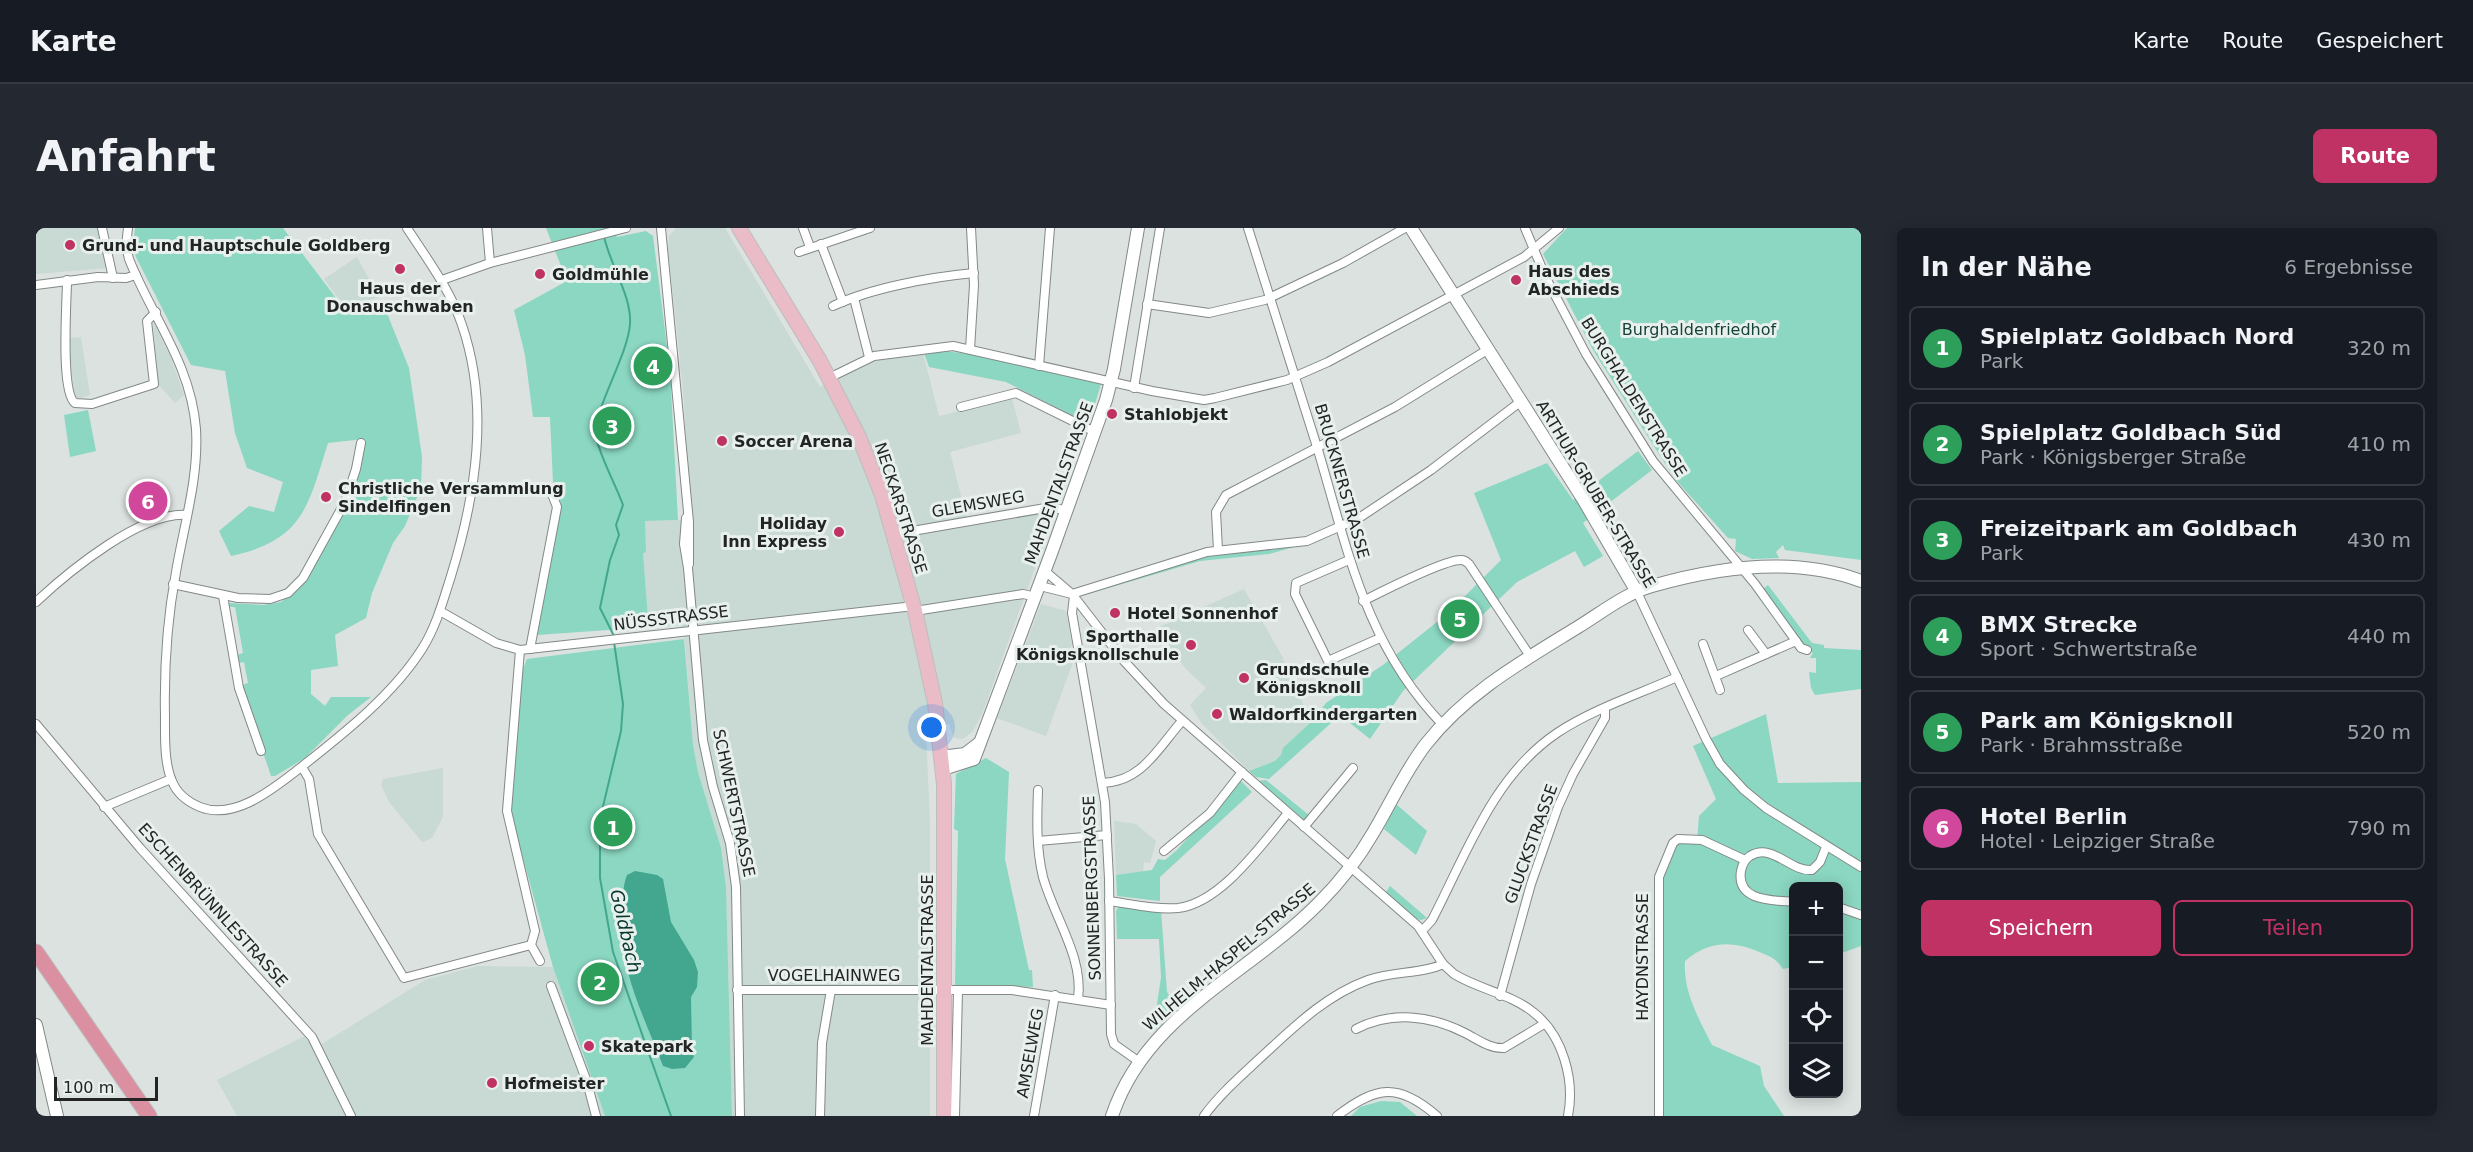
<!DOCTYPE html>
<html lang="de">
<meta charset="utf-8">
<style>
:root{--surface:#171b24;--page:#242831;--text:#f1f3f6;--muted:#9ea1a6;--line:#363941;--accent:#c03263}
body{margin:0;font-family:"DejaVu Sans",sans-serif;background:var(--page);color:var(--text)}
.controls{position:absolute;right:18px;bottom:18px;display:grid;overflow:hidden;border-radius:9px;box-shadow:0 3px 15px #0003}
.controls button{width:54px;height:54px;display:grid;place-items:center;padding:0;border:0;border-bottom:2px solid var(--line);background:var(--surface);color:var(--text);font:30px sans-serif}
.scale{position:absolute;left:18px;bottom:15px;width:104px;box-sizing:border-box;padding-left:6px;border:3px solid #222524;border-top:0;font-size:16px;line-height:21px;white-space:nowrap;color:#222524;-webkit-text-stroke:4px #e8f0ed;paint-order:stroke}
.you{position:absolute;left:896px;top:500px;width:21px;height:21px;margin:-15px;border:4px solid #fff;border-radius:50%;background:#1a73e8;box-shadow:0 0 0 9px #1a73e833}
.badge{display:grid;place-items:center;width:39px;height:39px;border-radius:50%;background:var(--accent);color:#fff;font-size:20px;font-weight:700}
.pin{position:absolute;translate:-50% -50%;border:3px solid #fff;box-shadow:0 2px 6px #0006}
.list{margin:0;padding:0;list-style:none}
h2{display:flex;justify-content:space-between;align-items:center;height:78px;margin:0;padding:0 24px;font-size:26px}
h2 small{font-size:20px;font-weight:400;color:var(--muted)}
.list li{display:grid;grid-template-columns:39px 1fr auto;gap:18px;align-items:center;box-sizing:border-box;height:84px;margin:0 12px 12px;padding:0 12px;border:2px solid var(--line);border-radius:9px}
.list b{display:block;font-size:22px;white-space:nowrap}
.list p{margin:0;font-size:20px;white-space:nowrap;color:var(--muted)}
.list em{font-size:20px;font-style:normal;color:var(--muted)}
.actions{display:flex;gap:12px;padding:18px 24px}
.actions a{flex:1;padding:14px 0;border:2px solid var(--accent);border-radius:9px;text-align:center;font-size:21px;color:var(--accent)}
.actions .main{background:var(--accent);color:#fff}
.icon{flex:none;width:33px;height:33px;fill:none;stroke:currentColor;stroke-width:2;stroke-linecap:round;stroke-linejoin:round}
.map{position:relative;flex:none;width:1825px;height:888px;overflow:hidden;border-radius:9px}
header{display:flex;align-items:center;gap:36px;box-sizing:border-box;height:84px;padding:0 30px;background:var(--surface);border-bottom:2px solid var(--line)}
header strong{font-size:28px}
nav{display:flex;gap:33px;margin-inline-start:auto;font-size:21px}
.intro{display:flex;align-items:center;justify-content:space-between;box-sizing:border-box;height:144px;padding:0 36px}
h1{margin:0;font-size:42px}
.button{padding:15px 27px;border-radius:9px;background:var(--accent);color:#fff;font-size:21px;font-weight:700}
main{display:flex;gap:36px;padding:0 36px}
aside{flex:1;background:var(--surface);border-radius:9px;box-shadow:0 3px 15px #0003}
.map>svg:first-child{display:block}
</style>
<header>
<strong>Karte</strong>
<nav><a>Karte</a><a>Route</a><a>Gespeichert</a></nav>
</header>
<div class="intro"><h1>Anfahrt</h1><a class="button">Route</a></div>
<main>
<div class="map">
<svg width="1825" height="888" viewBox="0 0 1825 888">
<rect width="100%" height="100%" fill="#dbe2e0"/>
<g fill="#c9d9d4">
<polygon points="0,0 63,0 73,40 0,46"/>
<polygon points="640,0 689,0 784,159 835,133 887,125 903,188 976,170 985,205 914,224 932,296 1006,284 1012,304 946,486 937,503 927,511 918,510 913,496 890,501 894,598 894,888 696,888 690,659 685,620 662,544 657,517 648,402 642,394 618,396 612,390 607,324 610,324 609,293 655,292 647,160 632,20 633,8"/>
<polygon points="321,29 343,69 309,80 288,51"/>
<polygon points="117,93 134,128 148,167 139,175 122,156"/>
<polygon points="45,109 54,167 45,170 39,169 35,162 32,110"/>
<polygon points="1208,361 1246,428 1275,494 1247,520 1246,527 1239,533 1213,543 1166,496 1154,477 1170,460 1149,440 1121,400"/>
<polygon points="1005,376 1030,383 1036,416 1032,428 1038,431 1010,508 961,490"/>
<polygon points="407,540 407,589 396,610 386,614 353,574 345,557 347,551"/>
<polygon points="1078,593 1100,596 1120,613 1114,635 1108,634 1107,644 1080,647"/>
<polygon points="442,738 517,739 569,888 201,888 181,852 275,805 286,816 389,752"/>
</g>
<g fill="#8bd7c1">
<path d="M99,0H247L309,82L346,73L373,140L386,229L385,260L369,298L357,315L336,365L330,390L299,407L302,438L275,442V466L289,478L295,469H335L312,487L269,530L239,548H235C225,517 213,488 206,457L212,455L208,434L202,435L201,427L207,425L199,379H192V375L227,377L245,374L264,358L313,276L328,211L292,215C272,278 268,312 195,328L183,303L213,278L238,284L247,254L211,240L199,205L189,143L155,137L100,29L97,18Z"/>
<polygon points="510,0 579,0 581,9 610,3 617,8 634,142 642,292 609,293 610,324 607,325 612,390 618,396 642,394 643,397 501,407 525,276 517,255 514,189 497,189 489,127 478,82 531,53"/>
<polygon points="1531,0 1825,0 1825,332 1749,322 1747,317 1740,324 1743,330 1716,331 1699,323 1700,311 1692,310 1640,252 1621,223 1557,122 1507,26"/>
<polygon points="901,122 932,126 1065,156 1053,196 970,154 893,139 888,125"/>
<polygon points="52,182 60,223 34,229 28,187"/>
<polygon points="1602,223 1616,242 1547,295 1567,328 1548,339 1539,323 1481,354 1367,463 1334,511 1304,487 1233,551 1220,549 1213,543 1239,533 1245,527 1247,520 1275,494 1290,475 1347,437 1411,386 1465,332 1438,265 1511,235 1537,272"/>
<polygon points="1258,319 1233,326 1164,333 1052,366 1050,364 1162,330"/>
<polygon points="1732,357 1776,415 1788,417 1788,420 1825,422 1825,461 1779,467 1775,460 1773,444 1780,445 1780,430 1774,430 1777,425 1764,413 1727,361"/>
<polygon points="648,411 657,517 662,544 685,620 690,659 696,888 569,888 517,739 474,583 487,441 491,431"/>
<path d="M1730,486L1742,555L1825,554V718L1803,726L1802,658H1758L1757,739L1747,741C1740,730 1733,728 1721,723C1694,712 1671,714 1649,733C1647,764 1662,789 1676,817L1724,838L1728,858L1748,888H1625V656L1641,618L1644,615L1661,614L1663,588L1680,571L1657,518Z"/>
<polygon points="950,530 973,544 969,631 993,742 996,742 997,759 919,757 922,603 918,601 920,546"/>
<polygon points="1204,552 1216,564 1124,649 1124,673 1081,668 1080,647 1116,642 1122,631 1129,632 1141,622"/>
<polygon points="1230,552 1274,588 1267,593 1222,553"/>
<polygon points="1360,576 1391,603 1380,627 1348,601"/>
<polygon points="1354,658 1391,690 1385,692 1381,691 1350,664"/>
<polygon points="1083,678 1125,682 1131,764 1143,782 1117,804 1125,749 1123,711 1081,711 1080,683"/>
<polygon points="1345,873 1364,874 1381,888 1315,888 1324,879"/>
</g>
<path fill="#43a78f" d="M599,643L621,647L627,651L635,694L658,732L662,744L661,759L655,769L656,823L658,829L649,840L636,841L627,838C606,783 581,739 586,679C587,668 587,657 591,647Z"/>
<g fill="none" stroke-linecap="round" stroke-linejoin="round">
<g stroke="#43a78f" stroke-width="2">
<path d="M568,8C573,35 596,68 594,96C592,128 555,186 560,209C565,231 579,255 587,277L580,297L583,307L574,332L564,380L578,408"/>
<polyline points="578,414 587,476 585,503 564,591 564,650 577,724 635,888"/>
</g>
<defs>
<g id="street">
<polyline points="66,0 77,50"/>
<path d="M92,0L90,18L93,31C116,89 155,136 160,201C163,249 148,297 140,344C131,392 128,440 129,488C129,508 128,535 136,553C141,566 152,574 164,579C199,593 238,560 264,540C307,506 356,468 386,421C400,399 407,373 415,348C440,267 454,179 426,97C414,61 391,31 371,0"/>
<polyline points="451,0 454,35"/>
<polyline points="625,0 653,294 653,336"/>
<polyline points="767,0 774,19"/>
<path d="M1212,0C1236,74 1259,148 1282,222C1312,323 1330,418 1407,497"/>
<polyline points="1489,0 1510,50 1550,126 1617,233 1719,356 1765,420 1771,422"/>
<polyline points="785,16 807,74"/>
<polyline points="763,24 834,0"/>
<path d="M31,52C31,73 24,164 39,175L56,176L118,156L111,93L120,84"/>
<polyline points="406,52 454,35 590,0"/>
<polyline points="0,57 62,49 90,50 100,47"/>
<polyline points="818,70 833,129"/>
<polyline points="1111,76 1173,85 1229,72 1307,35 1369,0"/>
<path d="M797,78C835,60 895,49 938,45"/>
<polyline points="934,121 938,57 935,0"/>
<polyline points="1003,138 1014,0"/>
<polyline points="793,150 838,128 917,118 1116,163 1168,172 1179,170 1251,152 1292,134 1488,29 1523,0"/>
<polyline points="1098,160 1124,0"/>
<polyline points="925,179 980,165 1059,204"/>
<polyline points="650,290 648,316 652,340 667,512 677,559 694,615 700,659 704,888"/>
<polyline points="859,306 1015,279 1031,283"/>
<polyline points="1182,322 1180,284 1190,267 1359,179 1451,122"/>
<polyline points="1313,332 1260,355 1259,366 1292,433 1344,410"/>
<path d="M1009,343L1036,366L1088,433L1128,476L1382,698L1407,736L1418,746C1442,761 1475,766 1497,784C1527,807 1539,852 1532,888"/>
<polyline points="137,356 202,370 234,371 252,365 267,350 309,274 320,241 325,215"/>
<polyline points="1004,358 1036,366 1171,324 1271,313 1323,290 1395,242 1484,174"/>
<polyline points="1601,364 1670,511 1684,536 1708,562 1730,580 1825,639"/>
<polyline points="187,368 203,460 225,523"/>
<polyline points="1038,368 1036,385 1069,574 1073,651 1075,806 1078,816 1102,833"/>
<path d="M1327,373C1345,364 1407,332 1425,332C1428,332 1431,334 1433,336L1494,428"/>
<path d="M0,374C32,344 106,283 151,287"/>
<polyline points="404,383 460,415 484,422 878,378"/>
<polyline points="879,383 987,366 1000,369"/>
<polyline points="1712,402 1730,426"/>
<polyline points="1667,416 1684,462"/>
<polyline points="494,421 521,279 514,261"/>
<polyline points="484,422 471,583 499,703 495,717"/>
<polyline points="1680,448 1760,413"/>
<polyline points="0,496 104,620 276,809 315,888"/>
<polyline points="266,539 273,551 282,606 368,750 495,717"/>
<path d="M1066,555C1106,554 1122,520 1146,493"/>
<path d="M1002,562C1001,591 1000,620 1007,649C1018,689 1048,730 1042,771"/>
<polyline points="68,579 135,551"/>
<polyline points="1268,599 1317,540"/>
<polyline points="1002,613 1071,607"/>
<polyline points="1128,623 1174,585 1206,544"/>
<path d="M1073,673C1095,676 1120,682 1142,680C1185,675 1226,616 1252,585"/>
<path d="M1758,674C1738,672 1700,674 1705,643C1706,638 1709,631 1714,628C1736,614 1754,644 1776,642L1784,634L1790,619"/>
<polyline points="1802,679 1825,687"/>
<path d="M1386,703L1396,692C1430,627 1457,548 1521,505C1557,481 1601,467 1641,449"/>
<polyline points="495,717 504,733"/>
<polyline points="515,758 551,854 560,888"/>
<polyline points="701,762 976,762 1075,777"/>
<polyline points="1464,768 1495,656 1522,579 1537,546 1569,490 1569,481"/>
<path d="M1320,801C1355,783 1394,787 1429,805C1441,811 1454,821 1468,820L1508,796"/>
<polyline points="784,888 786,815 795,762"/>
<polyline points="919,888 922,763"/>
<polyline points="998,888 1019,767"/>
<path d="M1168,888C1183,867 1203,850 1222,832C1256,801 1288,768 1332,752C1356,743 1387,746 1407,736"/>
<path d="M1301,888C1340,858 1362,854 1401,888"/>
<polyline points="1623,888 1623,649 1637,615 1642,611 1666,612 1709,632"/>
</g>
<g id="secondary">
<polyline points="1375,0 1547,271 1601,364"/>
<polyline points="905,529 929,526 942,516"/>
<polyline points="907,541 938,531 1016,323 1070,172 1078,141 1102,0"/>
<polyline points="0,797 21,888"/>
<path d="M1076,888C1110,786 1212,747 1283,675C1304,654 1322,631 1337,605C1355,575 1369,543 1390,516C1431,464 1487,433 1542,399C1565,385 1590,365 1616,358C1682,339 1759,328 1825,353"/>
</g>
<polyline id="primary" points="703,0 784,133 823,209 846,267 879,383 899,475 908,556 908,888"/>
<polyline id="highway" points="0,724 113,888"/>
</defs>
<use href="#street" stroke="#828987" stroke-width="10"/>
<use href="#secondary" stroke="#828987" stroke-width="14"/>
<use href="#primary" stroke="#bdbebd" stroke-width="16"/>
<use href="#highway" stroke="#bdbebd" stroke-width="17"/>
<use href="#street" stroke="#fff" stroke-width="8"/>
<use href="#secondary" stroke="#fff" stroke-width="12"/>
<use href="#primary" stroke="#e9bcc7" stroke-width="14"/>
<use href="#highway" stroke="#db90a1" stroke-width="15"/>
</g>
<g fill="#c03263" stroke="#e8f0ed" stroke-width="2">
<circle cx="34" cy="17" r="6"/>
<circle cx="364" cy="41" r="6"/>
<circle cx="504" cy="46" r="6"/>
<circle cx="1480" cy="52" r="6"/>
<circle cx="1076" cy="186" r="6"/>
<circle cx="686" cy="213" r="6"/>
<circle cx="290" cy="269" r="6"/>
<circle cx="803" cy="304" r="6"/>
<circle cx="1079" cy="385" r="6"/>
<circle cx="1155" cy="417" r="6"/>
<circle cx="1208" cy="450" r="6"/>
<circle cx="1181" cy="486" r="6"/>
<circle cx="553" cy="818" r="6"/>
<circle cx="456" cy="855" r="6"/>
</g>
<g text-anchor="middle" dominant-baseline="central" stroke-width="6" stroke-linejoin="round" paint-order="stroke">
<g font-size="16" font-weight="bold" fill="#222524" stroke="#e8f0ed" text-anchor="start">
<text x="46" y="17">Grund- und Hauptschule Goldberg</text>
<text x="1492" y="43">Haus des<tspan x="1492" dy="18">Abschieds</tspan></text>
<text x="516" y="46">Goldmühle</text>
<text x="364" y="60" text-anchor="middle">Haus der<tspan x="364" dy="18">Donauschwaben</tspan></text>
<text x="1088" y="186">Stahlobjekt</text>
<text x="698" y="213">Soccer Arena</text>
<text x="302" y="260">Christliche Versammlung<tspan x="302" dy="18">Sindelfingen</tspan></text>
<text x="791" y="295" text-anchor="end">Holiday<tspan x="791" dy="18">Inn Express</tspan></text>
<text x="1091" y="385">Hotel Sonnenhof</text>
<text x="1143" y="408" text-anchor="end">Sporthalle<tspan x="1143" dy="18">Königsknollschule</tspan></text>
<text x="1220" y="441">Grundschule<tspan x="1220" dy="18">Königsknoll</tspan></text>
<text x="1193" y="486">Waldorfkindergarten</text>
<text x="565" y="818">Skatepark</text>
<text x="468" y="855">Hofmeister</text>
</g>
<g font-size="16" fill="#164338" stroke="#e8f0ed">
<text x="1663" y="101">Burghaldenfriedhof</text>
</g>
<g font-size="16" fill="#222524" stroke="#e8f0ed">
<text transform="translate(1598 169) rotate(58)">BURGHALDENSTRASSE</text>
<text transform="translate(1306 253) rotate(74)">BRUCKNERSTRASSE</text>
<text transform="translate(1023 255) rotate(-70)">MAHDENTALSTRASSE</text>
<text transform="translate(1560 266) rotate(59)">ARTHUR-GRUBER-STRASSE</text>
<text transform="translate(942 276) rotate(-10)">GLEMSWEG</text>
<text transform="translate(865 280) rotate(72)">NECKARSTRASSE</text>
<text transform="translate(635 390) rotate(-7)">NÜSSSTRASSE</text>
<text transform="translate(698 575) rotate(78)">SCHWERTSTRASSE</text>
<text transform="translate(1495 616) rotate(-70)">GLUCKSTRASSE</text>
<text transform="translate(1056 660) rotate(-92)">SONNENBERGSTRASSE</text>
<text transform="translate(177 677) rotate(48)">ESCHENBRÜNNLESTRASSE</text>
<text transform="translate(1193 729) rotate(-40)">WILHELM-HASPEL-STRASSE</text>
<text transform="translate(1606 729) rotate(-90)">HAYDNSTRASSE</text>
<text transform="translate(891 732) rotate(-90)">MAHDENTALSTRASSE</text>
<text x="798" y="747">VOGELHAINWEG</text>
<text transform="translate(994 825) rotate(-80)">AMSELWEG</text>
</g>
<g font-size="18" font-style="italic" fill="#06352b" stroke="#e8f0ed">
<text transform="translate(590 703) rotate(77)">Goldbach</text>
</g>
</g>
</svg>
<div class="controls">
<button>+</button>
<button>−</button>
<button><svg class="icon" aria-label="locate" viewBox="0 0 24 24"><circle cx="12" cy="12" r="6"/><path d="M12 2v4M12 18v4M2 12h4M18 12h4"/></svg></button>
<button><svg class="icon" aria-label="layers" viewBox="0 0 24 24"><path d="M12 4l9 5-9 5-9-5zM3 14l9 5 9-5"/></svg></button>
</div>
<div class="scale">100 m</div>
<div class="you"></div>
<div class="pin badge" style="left:577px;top:599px;background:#2e9e5b">1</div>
<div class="pin badge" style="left:564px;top:754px;background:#2e9e5b">2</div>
<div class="pin badge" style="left:576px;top:198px;background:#2e9e5b">3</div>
<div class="pin badge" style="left:617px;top:138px;background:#2e9e5b">4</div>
<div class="pin badge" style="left:1424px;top:391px;background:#2e9e5b">5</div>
<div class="pin badge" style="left:112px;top:273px;background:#d1479c">6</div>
</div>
<aside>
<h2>In der Nähe<small>6 Ergebnisse</small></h2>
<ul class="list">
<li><span class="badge" style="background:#2e9e5b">1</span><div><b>Spielplatz Goldbach Nord</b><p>Park</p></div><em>320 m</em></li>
<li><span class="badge" style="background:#2e9e5b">2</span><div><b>Spielplatz Goldbach Süd</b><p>Park · Königsberger Straße</p></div><em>410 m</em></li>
<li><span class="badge" style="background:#2e9e5b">3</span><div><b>Freizeitpark am Goldbach</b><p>Park</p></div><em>430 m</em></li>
<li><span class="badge" style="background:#2e9e5b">4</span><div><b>BMX Strecke</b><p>Sport · Schwertstraße</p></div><em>440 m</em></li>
<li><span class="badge" style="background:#2e9e5b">5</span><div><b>Park am Königsknoll</b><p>Park · Brahmsstraße</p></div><em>520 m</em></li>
<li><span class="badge" style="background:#d1479c">6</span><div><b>Hotel Berlin</b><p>Hotel · Leipziger Straße</p></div><em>790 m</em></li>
</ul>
<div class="actions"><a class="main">Speichern</a><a>Teilen</a></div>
</aside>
</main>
